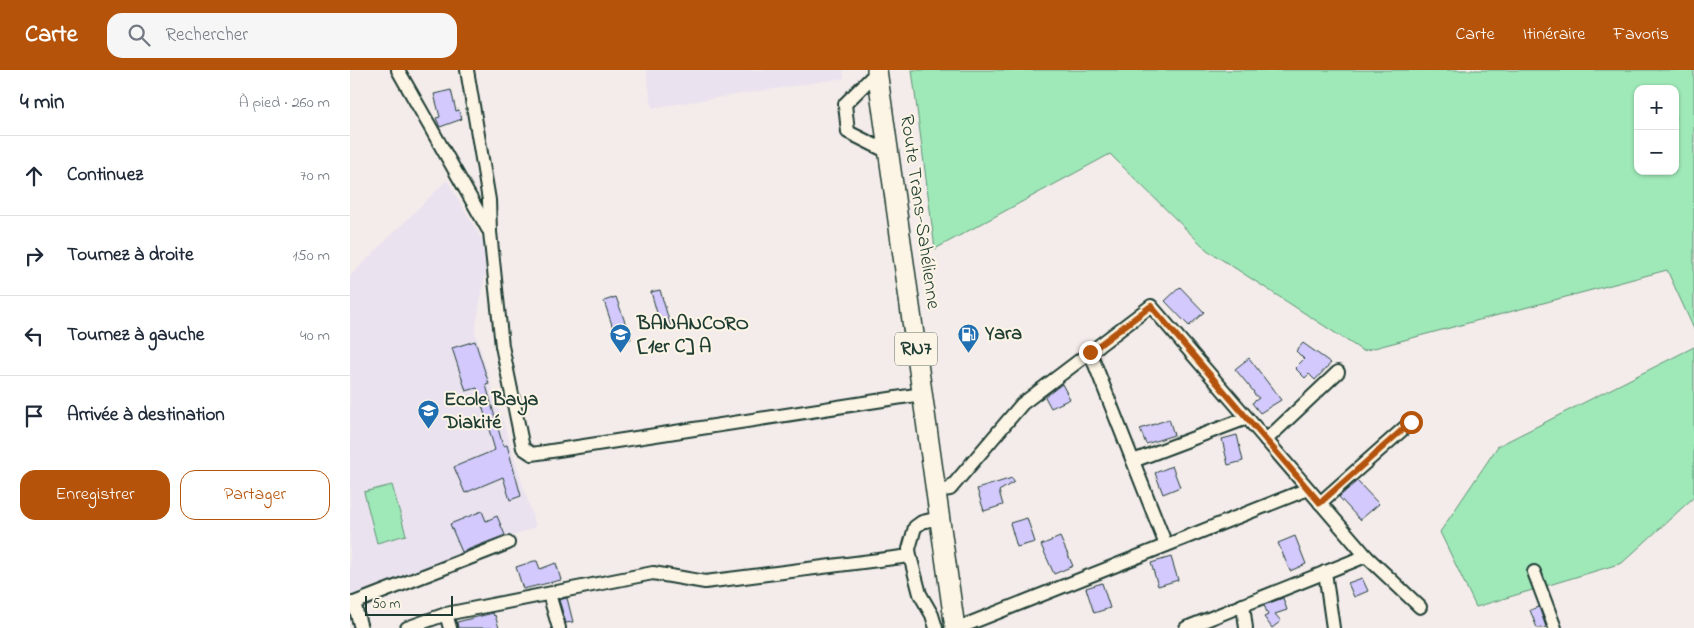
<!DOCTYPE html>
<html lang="fr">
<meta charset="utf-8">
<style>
:root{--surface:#fff;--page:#f6f6f7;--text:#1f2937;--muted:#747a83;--line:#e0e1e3;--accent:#b45309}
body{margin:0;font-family:"Indie Flower",sans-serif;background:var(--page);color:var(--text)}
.controls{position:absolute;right:15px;top:15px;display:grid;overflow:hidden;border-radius:10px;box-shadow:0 1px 4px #0004}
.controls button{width:45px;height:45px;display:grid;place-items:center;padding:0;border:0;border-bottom:1px solid var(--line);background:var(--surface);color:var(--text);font:25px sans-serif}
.scale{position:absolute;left:15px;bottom:12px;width:88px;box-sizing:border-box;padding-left:5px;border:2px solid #1f3d34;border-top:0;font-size:14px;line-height:18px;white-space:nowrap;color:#1f3d34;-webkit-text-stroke:4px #fcf5e5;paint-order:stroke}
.stop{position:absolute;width:15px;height:15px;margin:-11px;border:4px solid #b45309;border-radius:50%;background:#fff}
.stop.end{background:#b45309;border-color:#fff;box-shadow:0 1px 5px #0008}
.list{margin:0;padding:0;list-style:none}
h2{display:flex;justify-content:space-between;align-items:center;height:65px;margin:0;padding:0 20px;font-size:21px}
h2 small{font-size:16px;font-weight:400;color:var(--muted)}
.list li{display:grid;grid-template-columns:32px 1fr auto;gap:15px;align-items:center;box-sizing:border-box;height:80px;padding:0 20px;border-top:1px solid var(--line)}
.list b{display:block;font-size:19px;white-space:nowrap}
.list em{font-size:16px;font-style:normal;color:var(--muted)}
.actions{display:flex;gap:10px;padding:15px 20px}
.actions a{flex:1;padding:11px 0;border:1px solid var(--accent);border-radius:15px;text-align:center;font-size:18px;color:var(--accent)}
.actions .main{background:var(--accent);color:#fff}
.icon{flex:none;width:28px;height:28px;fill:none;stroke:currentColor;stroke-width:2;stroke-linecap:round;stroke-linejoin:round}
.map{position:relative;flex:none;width:1344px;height:558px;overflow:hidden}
header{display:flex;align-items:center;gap:30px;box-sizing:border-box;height:70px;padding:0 25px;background:var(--accent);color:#fff}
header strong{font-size:24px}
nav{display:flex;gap:28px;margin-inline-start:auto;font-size:18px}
.search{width:350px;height:45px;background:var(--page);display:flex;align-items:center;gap:12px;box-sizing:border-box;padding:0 18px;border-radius:15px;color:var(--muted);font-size:19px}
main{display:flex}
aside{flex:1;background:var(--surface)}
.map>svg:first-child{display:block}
</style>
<header>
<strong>Carte</strong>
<div class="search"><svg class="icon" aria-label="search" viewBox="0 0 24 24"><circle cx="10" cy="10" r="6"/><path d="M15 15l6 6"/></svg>Rechercher</div>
<nav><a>Carte</a><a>Itinéraire</a><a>Favoris</a></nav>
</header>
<main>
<aside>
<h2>4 min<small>À pied · 260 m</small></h2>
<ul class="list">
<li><svg class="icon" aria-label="ahead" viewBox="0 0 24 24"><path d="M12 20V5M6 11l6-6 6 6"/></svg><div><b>Continuez</b></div><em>70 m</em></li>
<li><svg class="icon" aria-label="right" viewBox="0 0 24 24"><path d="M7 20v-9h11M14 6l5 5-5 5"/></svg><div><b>Tournez à droite</b></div><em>150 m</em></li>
<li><svg class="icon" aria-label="left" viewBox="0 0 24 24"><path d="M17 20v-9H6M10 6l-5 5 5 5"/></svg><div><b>Tournez à gauche</b></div><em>40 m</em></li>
<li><svg class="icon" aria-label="arrive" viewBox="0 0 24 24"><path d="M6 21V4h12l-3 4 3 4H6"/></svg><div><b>Arrivée à destination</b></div></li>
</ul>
<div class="actions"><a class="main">Enregistrer</a><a>Partager</a></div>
</aside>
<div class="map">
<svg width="1344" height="558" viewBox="0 0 1344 558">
<rect width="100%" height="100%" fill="#f4ecea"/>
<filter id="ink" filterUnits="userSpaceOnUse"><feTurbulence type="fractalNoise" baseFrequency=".02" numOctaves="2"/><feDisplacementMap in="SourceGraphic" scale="10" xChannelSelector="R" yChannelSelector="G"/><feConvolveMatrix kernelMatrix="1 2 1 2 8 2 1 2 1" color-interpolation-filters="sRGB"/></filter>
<g filter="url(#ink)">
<g fill="#eae2ef">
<polygon points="296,0 493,0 494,8 302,38"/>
<polygon points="97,110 139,182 125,262 186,457 3,528 0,526 0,206"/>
</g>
<g fill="#9fe8b8" stroke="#5f9276" fill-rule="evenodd">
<path d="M562,0H1344V259L1317,200L1013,281L857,180L760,84L585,179ZM1288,19H1325V101H1288Z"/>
<polygon points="1344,277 1344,427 1272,493 1126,537 1090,462 1148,376"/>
<polygon points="42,415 56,465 27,473 14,422"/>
</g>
<g fill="#d3c9fc" stroke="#1f3d34">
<polygon points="101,20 106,41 109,40 112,49 90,57 86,48 90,47 84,24"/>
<polygon points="830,217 854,242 839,256 815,231"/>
<polygon points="310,220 321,257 312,260 301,222"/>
<polygon points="266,227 281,269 268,273 254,231"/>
<polygon points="125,271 139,314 136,315 153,376 157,375 171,426 160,430 153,407 115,423 104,397 145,380 127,318 116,321 102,278"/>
<polygon points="953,273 981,293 965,310 959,304 955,308 945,298 954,289 946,281"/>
<polygon points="899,288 931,330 910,343 902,333 909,328 903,323 904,322 885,299"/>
<polygon points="712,314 720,329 701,338 695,327"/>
<polygon points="819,349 824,365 796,374 790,359"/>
<polygon points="887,365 893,391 878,395 872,369"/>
<polygon points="822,396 830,417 813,424 805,403"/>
<polygon points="662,408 664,412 649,421 653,435 634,441 627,419"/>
<polygon points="1007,411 1029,434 1010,450 989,427"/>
<polygon points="132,441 136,451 147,446 155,465 112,482 100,454"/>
<polygon points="677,448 685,472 667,477 660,453"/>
<polygon points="945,466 956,494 940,501 928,473"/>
<polygon points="710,467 723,496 704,504 691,475"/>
<polygon points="821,487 828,510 808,516 801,493"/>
<polygon points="184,491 187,491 190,499 206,493 211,510 173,519 166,497"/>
<polygon points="1012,508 1018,521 1004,527 998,513"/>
<polygon points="752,513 760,538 744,543 736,518"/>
<polygon points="217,528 223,552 216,553 209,530"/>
<polygon points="933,528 937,540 925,544 931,551 922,558 914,547 918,545 914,535"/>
<polygon points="1189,537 1196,557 1192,558 1187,558 1180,540"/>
<polygon points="143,543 144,546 145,545 149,558 108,558 107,552"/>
</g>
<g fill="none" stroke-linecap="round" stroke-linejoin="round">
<defs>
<g id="minor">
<polyline points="48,0 138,159"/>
<polyline points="117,0 139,130 140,162 152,276 173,378 182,384 572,324"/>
<polyline points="527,2 495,34 498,62 538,82"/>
<polyline points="740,282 816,475"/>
<polyline points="916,370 988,302"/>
<polyline points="783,391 897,348"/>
<polyline points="586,421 600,419 672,334 801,236 1016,486 1070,537"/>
<polyline points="970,433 1061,352"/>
<polyline points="560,486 570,524 582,545 586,558"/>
<polyline points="975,502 983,558"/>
<polyline points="1184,502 1205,558"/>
<polyline points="199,524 209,558"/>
<polyline points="0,533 4,533 158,473"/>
<polyline points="4,533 11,558"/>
<polyline points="893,535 896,558"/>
<polyline points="96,544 100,558"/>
<polyline points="57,558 96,544 303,503 355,512 560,486 559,479 565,457 572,452 589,448"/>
<polyline points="608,558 958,419"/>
<polyline points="836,558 1016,486"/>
</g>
<polyline id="highway" points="527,0 605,558"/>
</defs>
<use href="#minor" stroke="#1f3d34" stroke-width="16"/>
<use href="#highway" stroke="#1f3d34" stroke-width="22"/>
<use href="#minor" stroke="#fcf5e5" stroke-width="12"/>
<use href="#highway" stroke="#fcf5e5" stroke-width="19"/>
</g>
</g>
<g fill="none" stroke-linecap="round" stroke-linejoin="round" filter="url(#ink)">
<polyline stroke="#b45309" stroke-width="6" points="740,282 801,236 970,433 1061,352"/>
</g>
<defs>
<symbol id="fuel-pin" viewBox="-11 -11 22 30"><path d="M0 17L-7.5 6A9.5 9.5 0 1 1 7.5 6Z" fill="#1f6fb2" stroke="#fcf5e5"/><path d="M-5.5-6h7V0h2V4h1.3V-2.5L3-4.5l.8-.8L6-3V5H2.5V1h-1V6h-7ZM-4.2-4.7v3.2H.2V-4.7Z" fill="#fff"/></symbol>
<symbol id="school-pin" viewBox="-11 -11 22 30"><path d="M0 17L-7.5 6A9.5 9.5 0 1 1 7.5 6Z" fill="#1f6fb2" stroke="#fcf5e5"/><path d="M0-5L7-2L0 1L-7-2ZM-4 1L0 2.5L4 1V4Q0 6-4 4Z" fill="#fff"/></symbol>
</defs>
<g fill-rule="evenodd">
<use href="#fuel-pin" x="606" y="252" width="25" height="34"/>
<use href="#school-pin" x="258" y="252" width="25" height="34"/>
<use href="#school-pin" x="66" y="328" width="25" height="34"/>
</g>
<g text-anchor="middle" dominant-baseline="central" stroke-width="4" stroke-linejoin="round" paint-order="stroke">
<rect fill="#fcf5e5" stroke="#617469" stroke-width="1" x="545" y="262.5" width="42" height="33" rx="4"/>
<g font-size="19" font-weight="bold" fill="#1f3d34">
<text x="566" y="279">RN7</text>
</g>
<g font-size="20" fill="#1f3d34" stroke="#fcf5e5">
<text transform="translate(569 142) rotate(82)">Route Trans-Sahélienne</text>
</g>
<g font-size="20" font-weight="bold" fill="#1f3d34" stroke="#fcf5e5" text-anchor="start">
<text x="287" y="254">BANANCORO<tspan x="287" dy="23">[1er C] A</tspan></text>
<text x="635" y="264">Yara</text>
<text x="94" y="330">Ecole Baya<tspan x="94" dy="23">Diakité</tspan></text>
</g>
</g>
</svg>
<div class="controls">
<button>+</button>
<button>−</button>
</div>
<div class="scale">50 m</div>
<div class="stop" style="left:1061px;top:352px"></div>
<div class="stop end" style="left:740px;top:282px"></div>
</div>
</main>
